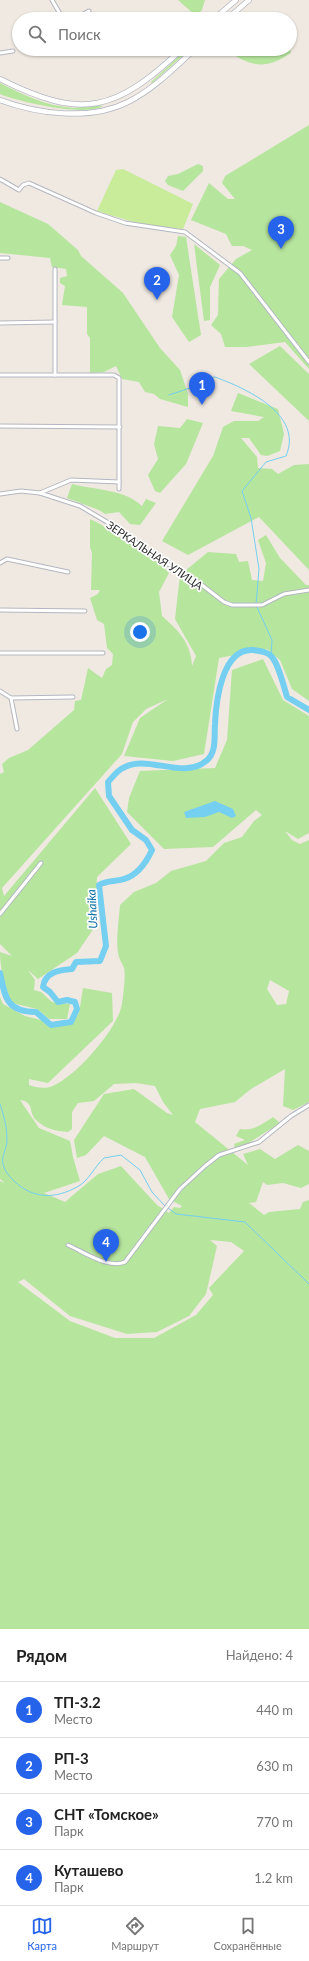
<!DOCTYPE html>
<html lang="ru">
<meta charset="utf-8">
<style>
:root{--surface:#fff;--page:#f2f2f2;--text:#222;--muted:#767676;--line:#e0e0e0;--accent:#2563eb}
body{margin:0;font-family:Lato,sans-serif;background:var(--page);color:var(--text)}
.you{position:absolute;left:140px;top:632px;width:14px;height:14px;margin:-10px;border:3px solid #fff;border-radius:50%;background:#1a73e8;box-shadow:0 0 0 6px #1a73e833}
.badge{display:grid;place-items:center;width:26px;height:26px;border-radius:50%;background:var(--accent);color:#fff;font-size:13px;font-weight:700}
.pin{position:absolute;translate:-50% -33px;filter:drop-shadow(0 1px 2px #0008)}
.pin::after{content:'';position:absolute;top:21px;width:14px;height:12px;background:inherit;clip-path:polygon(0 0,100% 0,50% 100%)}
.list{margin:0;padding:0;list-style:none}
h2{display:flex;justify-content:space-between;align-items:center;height:52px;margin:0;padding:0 16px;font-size:17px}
h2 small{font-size:13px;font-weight:400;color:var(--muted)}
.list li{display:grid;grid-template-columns:26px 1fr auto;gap:12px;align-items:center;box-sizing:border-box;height:56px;padding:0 16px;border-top:1px solid var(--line)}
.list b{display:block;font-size:15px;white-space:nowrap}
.list p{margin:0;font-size:13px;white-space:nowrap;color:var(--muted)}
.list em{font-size:13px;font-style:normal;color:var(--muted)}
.icon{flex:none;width:22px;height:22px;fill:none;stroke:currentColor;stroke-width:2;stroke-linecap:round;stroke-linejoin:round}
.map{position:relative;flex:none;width:309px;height:1629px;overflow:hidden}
.search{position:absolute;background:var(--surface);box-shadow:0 1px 3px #0004;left:12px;right:12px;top:12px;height:44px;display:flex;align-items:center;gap:10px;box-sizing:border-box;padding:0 14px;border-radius:22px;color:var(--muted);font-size:15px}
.sheet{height:276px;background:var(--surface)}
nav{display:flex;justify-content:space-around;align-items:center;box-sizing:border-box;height:56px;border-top:1px solid var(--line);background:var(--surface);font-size:11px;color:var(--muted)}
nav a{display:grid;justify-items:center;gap:2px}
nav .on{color:var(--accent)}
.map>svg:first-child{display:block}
</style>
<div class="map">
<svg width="309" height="1629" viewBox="0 0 309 1629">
<rect width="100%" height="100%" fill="#efe9e1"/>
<g fill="#b6e59e" fill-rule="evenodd">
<polygon points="178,0 205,0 202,10 196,16"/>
<path d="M290,48L291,53C262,72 251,65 223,49Z"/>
<polygon points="187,49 190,49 152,83 151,82"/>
<path d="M0,83C24,95 46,106 73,108C83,108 94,105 103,106C86,117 19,102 0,94Z"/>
<polygon points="309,125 309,369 285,342 246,347 225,347 221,334 211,325 218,315 219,279 236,259 252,250 243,246 232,246 226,234 191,220 209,183 228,199 235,199 222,183 225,176"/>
<polygon points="198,164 203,166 203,171 183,191 168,185 165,181 168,176 178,174"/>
<polygon points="0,202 48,224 78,250 81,256 123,293 160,348 180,370 188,394 188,407 160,399 154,394 145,392 139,382 122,379 116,366 104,372 90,373 90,338 87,334 87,307 62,305 65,286 60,283 60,278 67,276 66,269 52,267 50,258 0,253"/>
<polygon points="178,236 186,237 201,335 189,342 172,317 179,275 170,255 176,246"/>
<polygon points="194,244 220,265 210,287 210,320 204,321"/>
<polygon points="280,346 309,374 309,421 249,364"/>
<polygon points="238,393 278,409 284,434 280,451 267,456 261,455 249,438 241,438 257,457 258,468 272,469 278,474 294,465 309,464 309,570 259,517 188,555 162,541 213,456 223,427 234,421 258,421 264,417 231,411"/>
<polygon points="187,419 203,423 186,464 160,493 155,491 148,475 158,459 154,444 158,426 180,428"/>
<path d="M72,484C94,490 125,489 142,506L146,499L156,503L140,525L130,524L119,512L105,514L99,510L67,498Z"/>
<path d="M90,519C104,525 114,534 127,542C144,553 154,557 169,573L159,592L162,616C179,631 191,643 192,666L196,656L175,619L180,575L208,552L236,554L239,562L248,561L252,580L263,581L266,563L258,540L266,535L280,558L306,585H309V701L292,689L280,660L267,649L219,658L204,754L173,761L124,756L140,718L168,699L146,709L133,722L122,754L2,888L4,896L95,788L131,844L97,877L94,928L77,953L38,979L28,970L35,980L34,990L41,992L52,1002L70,1004L67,1019H49L37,1009L12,1003C5,986 0,970 0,952L12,956L0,944V774L4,772L2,764L9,758L28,750L74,710L75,701L81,700L88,668L102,678L106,669L112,665L113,654L107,648L104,624L97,620L90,598L98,594L100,590H91L92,553L90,547Z"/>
<path d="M263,659L283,700L309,716V833L298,839L285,831L292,840L300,844L309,840V1102L293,1110L283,1106L285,1069L251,1089L235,1102L200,1109L195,1122L248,1165L243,1154L260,1149L275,1159L298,1145L309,1151V1184L301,1188L283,1183L267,1185L263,1182L256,1202L249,1203L264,1215L269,1212L300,1209L303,1202L309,1200V1629H0V1181L5,1183L0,1179V997L3,1004L25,1016L61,1025L79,1013L83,988L112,993L113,1021L48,1083L29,1079V1085C35,1087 42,1089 50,1087C73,1080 118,1029 122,1004C123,996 126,975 124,968C123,964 120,961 119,957C115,943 119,920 120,905L134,892L156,883L171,871L206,861L224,843L242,837L254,821L262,815L256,810L213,847L164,849L127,812L129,798L140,771L215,768L227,740L232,670ZM270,980L289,991L286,1004L277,1005L267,989ZM136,1083L155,1086L163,1102L173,1115L167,1113L134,1089L104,1094L74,1140L77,1158L86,1155L104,1136L145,1157L169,1199L182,1206L180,1208L174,1207L169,1213L157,1205L121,1166L98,1174L65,1202L44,1193L80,1181L73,1157L70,1141L39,1128L20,1100C35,1102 28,1112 36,1120C45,1129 56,1131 68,1132L72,1129V1112L78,1103L94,1101L114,1084ZM210,1240L231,1242L244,1251L209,1288L213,1295L196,1315L154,1338H115L70,1321L18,1282L24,1279L70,1316L127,1334L157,1332L189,1316L206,1294L217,1246Z"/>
<path d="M273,1117L280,1123L247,1144L235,1149L234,1144L245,1140L236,1136L240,1129C254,1131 261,1125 273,1117Z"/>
</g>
<polygon fill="#c9ec9a" points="123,169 193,204 183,229 147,226 97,211 116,170"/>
<polygon fill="#75cff0" points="215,801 233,809 236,816 232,818 219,812 205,817 186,818 184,812"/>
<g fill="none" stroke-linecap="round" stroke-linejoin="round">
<g stroke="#75cff0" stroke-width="1">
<path d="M207,378L215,377C245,388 304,414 286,456L266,462L242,491L251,518L259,569L256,605L272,640L271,656"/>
<polyline points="169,395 193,387 199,383"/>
<path d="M0,1104C4,1116 7,1127 7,1140C7,1148 1,1157 3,1164C5,1172 9,1176 15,1182C34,1199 55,1199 77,1187C89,1181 94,1167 104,1158L121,1155L140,1170L152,1192L165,1206"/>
<polyline points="168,1208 176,1214 245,1222 309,1284"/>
</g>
<path stroke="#75cff0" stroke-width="6" d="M0,973C5,998 7,1012 36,1012L51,1025L71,1022L77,1009L75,1002L67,1000L58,1002L50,992L43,987C45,972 59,970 72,969L76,962L100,961L106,946L99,885C107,880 115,882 124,879C138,875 146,863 152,850L146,840L132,830L109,796L108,782C112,778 116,772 121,769C147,752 182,781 206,761C217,753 214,736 215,724C216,701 222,648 253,650C259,651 265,651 270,655C278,661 284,687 287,697L309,710"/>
<defs>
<g id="street">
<polyline points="52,0 63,19"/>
<polyline points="74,19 89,11"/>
<polyline points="0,53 13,51"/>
<polyline points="0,179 19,190 23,185 29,183 96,213 125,223 185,232 240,273 309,362"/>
<polyline points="0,258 8,258"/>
<polyline points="55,269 55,375"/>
<polyline points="0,323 55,322"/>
<polyline points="0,375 114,375 119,378 119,489"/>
<polyline points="0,426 120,427"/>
<polyline points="40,493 71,480 119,482"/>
<polyline points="0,494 21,491 40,493 80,506 107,522 158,558 198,582 224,602 232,605 262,605 284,594 309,590"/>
<polyline points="0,563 7,559 68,572"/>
<polyline points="0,610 85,611"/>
<polyline points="0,653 103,653"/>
<polyline points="0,691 11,698 73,697"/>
<polyline points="11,698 17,729"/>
<polyline points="0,914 41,863"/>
<path d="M68,1245C84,1252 108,1269 125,1262L180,1189L205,1166L219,1155L259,1142L291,1116L309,1105"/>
</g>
<g id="secondary">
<polyline points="214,19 236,0"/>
<polyline points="227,19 249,0"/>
<path d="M0,79C83,121 116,111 182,49"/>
<path d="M0,100C38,114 90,121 128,102C154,89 174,68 195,49"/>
</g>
</defs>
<use href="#street" stroke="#b4b7c1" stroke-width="5"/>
<use href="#secondary" stroke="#b4b7c1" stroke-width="6"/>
<use href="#street" stroke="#fff" stroke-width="3"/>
<use href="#secondary" stroke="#fff" stroke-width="4.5"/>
</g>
<g text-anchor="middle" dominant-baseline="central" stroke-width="3.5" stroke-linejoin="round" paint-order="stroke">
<g font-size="11" fill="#2e2e2e" stroke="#fff">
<text transform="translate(155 555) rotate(34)">ЗЕРКАЛЬНАЯ УЛИЦА</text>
</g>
<g font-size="12" font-style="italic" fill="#0d6fa3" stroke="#fff">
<text transform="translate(92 909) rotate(-93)">Ushaika</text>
</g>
</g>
</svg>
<div class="you"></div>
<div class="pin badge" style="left:202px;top:405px">1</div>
<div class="pin badge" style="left:157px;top:300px">2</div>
<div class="pin badge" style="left:281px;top:249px">3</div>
<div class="pin badge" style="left:106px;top:1262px">4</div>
<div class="search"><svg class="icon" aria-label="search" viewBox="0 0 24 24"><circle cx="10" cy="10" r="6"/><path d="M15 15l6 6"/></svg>Поиск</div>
</div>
<section class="sheet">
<h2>Рядом<small>Найдено: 4</small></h2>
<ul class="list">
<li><span class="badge">1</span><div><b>ТП-3.2</b><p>Место</p></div><em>440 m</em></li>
<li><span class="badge">2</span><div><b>РП-3</b><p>Место</p></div><em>630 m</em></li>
<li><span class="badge">3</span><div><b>СНТ «Томское»</b><p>Парк</p></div><em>770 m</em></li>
<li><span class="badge">4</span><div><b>Куташево</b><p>Парк</p></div><em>1.2 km</em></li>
</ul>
</section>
<nav>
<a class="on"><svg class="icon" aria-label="map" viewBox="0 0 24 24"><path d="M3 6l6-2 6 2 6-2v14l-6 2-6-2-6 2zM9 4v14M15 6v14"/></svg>Карта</a>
<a><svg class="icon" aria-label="directions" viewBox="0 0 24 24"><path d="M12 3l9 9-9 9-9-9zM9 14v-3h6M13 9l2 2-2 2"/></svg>Маршрут</a>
<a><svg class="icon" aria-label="saved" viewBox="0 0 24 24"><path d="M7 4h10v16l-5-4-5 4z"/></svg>Сохранённые</a>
</nav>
